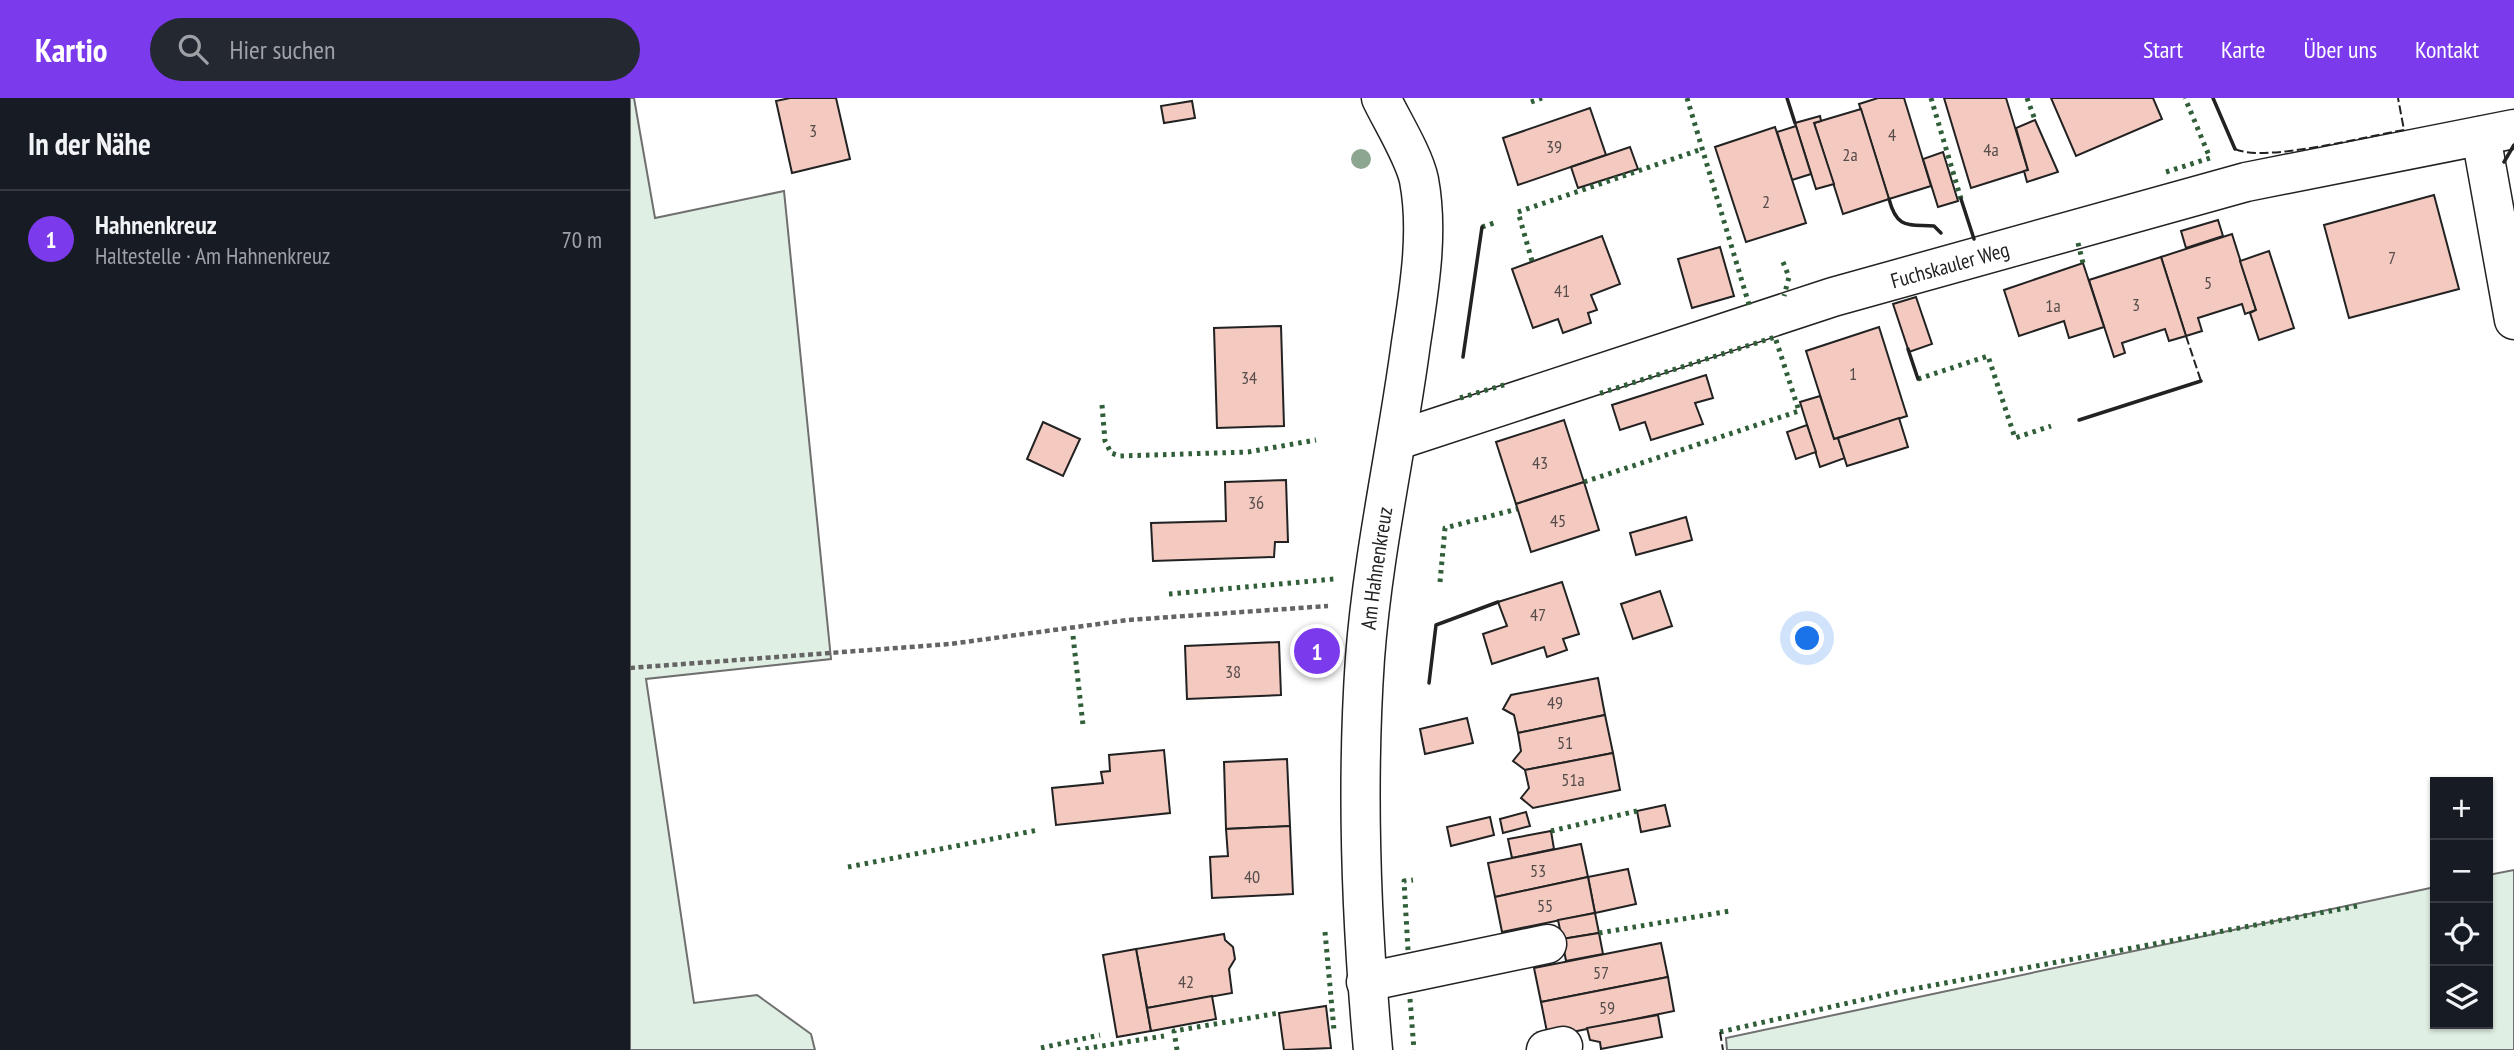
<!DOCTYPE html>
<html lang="de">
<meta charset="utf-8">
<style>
:root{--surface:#171b24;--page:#242831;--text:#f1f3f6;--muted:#9ea1a6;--line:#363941;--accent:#7c3aed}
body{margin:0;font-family:"PT Sans Narrow",sans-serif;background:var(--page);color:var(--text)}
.controls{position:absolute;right:21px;bottom:21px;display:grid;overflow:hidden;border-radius:0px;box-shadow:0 2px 5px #0004}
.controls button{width:63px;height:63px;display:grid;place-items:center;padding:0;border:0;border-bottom:2px solid var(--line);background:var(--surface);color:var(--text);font:35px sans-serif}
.you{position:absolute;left:1178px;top:541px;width:24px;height:24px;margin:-18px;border:5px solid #fff;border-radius:50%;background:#1a73e8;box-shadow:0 0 0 10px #1a73e833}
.badge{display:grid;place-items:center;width:46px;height:46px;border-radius:50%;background:var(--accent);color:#fff;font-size:23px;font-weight:700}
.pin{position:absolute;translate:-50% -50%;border:4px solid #fff;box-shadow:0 2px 7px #0006}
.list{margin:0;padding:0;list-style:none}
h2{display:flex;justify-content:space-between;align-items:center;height:91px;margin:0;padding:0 28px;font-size:30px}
h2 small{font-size:23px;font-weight:400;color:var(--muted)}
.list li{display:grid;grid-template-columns:46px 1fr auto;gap:21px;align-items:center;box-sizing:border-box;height:98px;padding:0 28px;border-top:2px solid var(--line)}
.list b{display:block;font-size:26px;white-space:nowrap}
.list p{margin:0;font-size:23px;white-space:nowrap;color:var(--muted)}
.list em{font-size:23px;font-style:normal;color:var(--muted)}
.icon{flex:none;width:38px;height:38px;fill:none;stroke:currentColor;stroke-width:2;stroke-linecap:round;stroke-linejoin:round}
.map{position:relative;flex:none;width:1884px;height:952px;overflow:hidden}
header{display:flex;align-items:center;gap:42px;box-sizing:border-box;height:98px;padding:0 35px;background:var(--accent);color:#fff}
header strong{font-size:33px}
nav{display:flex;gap:38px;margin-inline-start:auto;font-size:24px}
.search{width:490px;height:63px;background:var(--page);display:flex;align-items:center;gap:18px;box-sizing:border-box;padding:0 24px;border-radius:38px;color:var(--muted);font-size:26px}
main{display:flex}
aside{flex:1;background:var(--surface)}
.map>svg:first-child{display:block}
</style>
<header>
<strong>Kartio</strong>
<div class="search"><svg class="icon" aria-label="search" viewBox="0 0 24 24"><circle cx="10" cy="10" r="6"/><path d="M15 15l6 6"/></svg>Hier suchen</div>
<nav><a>Start</a><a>Karte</a><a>Über uns</a><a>Kontakt</a></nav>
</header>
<main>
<aside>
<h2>In der Nähe<small></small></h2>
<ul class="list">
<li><span class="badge">1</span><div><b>Hahnenkreuz</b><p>Haltestelle · Am Hahnenkreuz</p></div><em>70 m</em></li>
</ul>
</aside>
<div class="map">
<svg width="1884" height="952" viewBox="0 0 1884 952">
<rect width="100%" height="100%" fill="#fff"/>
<g fill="#e0efe3" stroke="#6f6f6f" stroke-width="2">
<polygon points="0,0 4,0 25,120 154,93 201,561 16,581 64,905 127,897 181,936 185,952 0,952"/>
<polygon points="1884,772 1884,952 1097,952 1096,940 1805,789 1805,926 1858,926 1858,777"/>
</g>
<g fill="#f3c9c0" stroke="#222" stroke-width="2">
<polygon points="160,0 206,0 220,61 162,75 146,3"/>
<polygon points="1248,0 1274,0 1301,88 1259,101 1229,6"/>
<polygon points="1314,0 1376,0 1398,72 1341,90"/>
<polygon points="1421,0 1523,0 1532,21 1446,58"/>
<polygon points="562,3 565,20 534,25 531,8"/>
<polygon points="960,10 976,57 888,87 873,40"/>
<polygon points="1231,11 1259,101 1213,116 1184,25"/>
<polygon points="1190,18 1191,23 1184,25 1204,86 1186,91 1165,25"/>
<polygon points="1405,22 1428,74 1397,84 1394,73 1398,72 1386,30"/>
<polygon points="1166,28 1181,76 1162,82 1147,34"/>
<polygon points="1145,29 1176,125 1116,144 1085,49"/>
<polygon points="1000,49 1008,71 948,90 941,69"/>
<polygon points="1313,54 1328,103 1308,109 1293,61"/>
<polygon points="1804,97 1829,191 1719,220 1694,127"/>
<polygon points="1588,122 1593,138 1556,150 1551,133"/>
<polygon points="1602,136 1626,212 1615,216 1612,206 1568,220 1572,233 1556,238 1531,159"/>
<polygon points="972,138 990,186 961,197 967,212 958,215 961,225 933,235 928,221 903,230 882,171"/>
<polygon points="1090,149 1104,198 1062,210 1048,161"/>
<polygon points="1639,153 1664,230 1629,242 1620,215 1626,212 1610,163"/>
<polygon points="1531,159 1556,238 1539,243 1535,231 1492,245 1495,255 1484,259 1459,182"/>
<polygon points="1453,165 1474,229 1439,240 1434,223 1389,238 1374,192"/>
<polygon points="1286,199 1302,246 1279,254 1263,206"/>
<polygon points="651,228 654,328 587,330 584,230"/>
<polygon points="1249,229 1277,318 1204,341 1176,253"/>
<polygon points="1076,277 1083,300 1065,305 1073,326 1021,342 1015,324 990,332 982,307"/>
<polygon points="1190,298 1204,341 1208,340 1215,360 1190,369 1170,304"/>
<polygon points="1269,320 1278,349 1217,368 1208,340"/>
<polygon points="934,322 954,384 886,406 866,344"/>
<polygon points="413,324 450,341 433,378 397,361"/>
<polygon points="1177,327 1186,354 1166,361 1157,334"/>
<polygon points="656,382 658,444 645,444 644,459 523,463 521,425 596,423 595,384"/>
<polygon points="954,384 969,432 901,454 886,406"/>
<polygon points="1056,419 1062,442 1006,457 1000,435"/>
<polygon points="932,484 949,536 933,541 937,552 917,559 914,549 862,566 853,536 877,528 868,504"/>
<polygon points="1030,493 1042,528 1003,541 991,506"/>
<polygon points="649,544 651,597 557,601 555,548"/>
<polygon points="968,580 975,617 888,635 884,617 873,611 881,597"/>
<polygon points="975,617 983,655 895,672 883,663 891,653 888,635"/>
<polygon points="837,620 843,645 795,656 790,631"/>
<polygon points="534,652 540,715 426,727 422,690 473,685 471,674 480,673 479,657"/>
<polygon points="983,655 990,692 903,710 891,700 899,690 895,672"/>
<polygon points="657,661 660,728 596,731 594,664"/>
<polygon points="1035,707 1040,728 1011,734 1007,713"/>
<polygon points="896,714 900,728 873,735 870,721"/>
<polygon points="860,719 864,737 821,748 817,729"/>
<polygon points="660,728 663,796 582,800 580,759 598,758 596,731"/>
<polygon points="921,733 924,751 882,760 878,741"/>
<polygon points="951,746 958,779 865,799 858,765"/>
<polygon points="998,771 1006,806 965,815 958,779"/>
<polygon points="958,779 965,815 872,834 865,799"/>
<polygon points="965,815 969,835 932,841 928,822"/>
<polygon points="969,835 973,856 936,863 932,841"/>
<polygon points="594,836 595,842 603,849 605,861 599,871 602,895 517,910 506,851"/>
<polygon points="1031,845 1038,879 911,904 904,870"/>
<polygon points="506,851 521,933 487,939 473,857"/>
<polygon points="1038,879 1044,913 918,939 911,904"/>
<polygon points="582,898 586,921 521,933 517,910"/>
<polygon points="696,908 701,950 654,952 649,915"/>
<polygon points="1028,917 1032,939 971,951 970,944 960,942 957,930"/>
</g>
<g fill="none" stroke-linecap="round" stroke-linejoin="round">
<defs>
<g id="minor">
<polyline points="1851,38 1884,222"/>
<path id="s1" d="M768,342L1203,199L1616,84L1884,31"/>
<polyline points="736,884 917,846"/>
<path id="s2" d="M743,952C731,821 726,691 735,560C743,454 767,350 781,245C789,192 799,135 789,82C784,58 762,23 751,0"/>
<polyline points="916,952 933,948"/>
</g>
</defs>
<use href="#minor" stroke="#222" stroke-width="41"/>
<polyline stroke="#646464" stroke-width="4.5" stroke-dasharray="5 3.5" stroke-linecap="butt" points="0,570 320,546 498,522 698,508"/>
<use href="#minor" stroke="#fff" stroke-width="38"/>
<g stroke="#2f5e38" stroke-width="5" stroke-dasharray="3.5 5" stroke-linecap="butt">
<polyline points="1057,0 1120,210"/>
<polyline points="1301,0 1331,101"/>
<polyline points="1397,0 1405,22"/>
<polyline points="901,4 912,0"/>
<polyline points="1536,74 1580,60 1555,0"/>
<polyline points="852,129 867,124"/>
<polyline points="1448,145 1453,165"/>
<polyline points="902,163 888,114 1072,51"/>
<polyline points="1153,164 1159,179 1154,198"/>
<polyline points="1288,281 1358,258 1385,340 1421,328"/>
<polyline points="830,300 877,286"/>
<polyline points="472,307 475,343 481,355 490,358 618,354 686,342"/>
<polyline points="954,384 1169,313 1145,239 968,296"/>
<polyline points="810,484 815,430 887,411"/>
<polyline points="539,496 704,481"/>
<polyline points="443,538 453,627"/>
<polyline points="921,733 1007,713"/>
<polyline points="218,769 408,732"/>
<polyline points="695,834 704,932"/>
<polyline points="969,835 1100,813"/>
<polyline points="778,852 774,783 783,782"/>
<polyline points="780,901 784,952"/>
<polyline points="1090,934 1267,894 1727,808"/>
<polyline points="411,950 470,937"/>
<polyline points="447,952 534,938"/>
<polyline points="547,952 544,933 649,915"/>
</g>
<g stroke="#222" stroke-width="2" stroke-dasharray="9 3.5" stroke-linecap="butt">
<path d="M1605,51C1635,65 1737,38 1774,32L1768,0"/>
<polyline points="1556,238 1571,283"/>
<polyline points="1090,934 1093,952"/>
</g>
<g stroke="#222" stroke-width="3.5">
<polyline points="1157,0 1165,25"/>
<polyline points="1583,0 1605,51"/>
<polyline points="1874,64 1884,47"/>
<path d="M1259,101C1267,132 1279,126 1304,128L1311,135"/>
<polyline points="1331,101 1344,141"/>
<polyline points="1278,251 1288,281"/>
<polyline points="833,259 852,129"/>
<polyline points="1449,322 1571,283"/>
<polyline points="799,585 806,527 868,504"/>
</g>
</g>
<circle fill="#8da692" cx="731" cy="61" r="10"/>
<g text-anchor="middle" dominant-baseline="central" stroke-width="5" stroke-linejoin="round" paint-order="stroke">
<g font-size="18" fill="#564c4a">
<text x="183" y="32">3</text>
<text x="1262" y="36">4</text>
<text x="924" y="48">39</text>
<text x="1361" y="51">4a</text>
<text x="1220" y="56">2a</text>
<text x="1136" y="103">2</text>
<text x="1762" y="159">7</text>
<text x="1578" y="184">5</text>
<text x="932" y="192">41</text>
<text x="1506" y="206">3</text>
<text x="1423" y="207">1a</text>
<text x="1223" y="275">1</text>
<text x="619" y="279">34</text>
<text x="910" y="364">43</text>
<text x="626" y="404">36</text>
<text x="928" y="422">45</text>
<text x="908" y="516">47</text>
<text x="603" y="573">38</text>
<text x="925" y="604">49</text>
<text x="935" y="644">51</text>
<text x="943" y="681">51a</text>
<text x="908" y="772">53</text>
<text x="622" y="778">40</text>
<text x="915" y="807">55</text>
<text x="971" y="874">57</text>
<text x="556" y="883">42</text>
<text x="977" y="909">59</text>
</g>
<g font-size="21" fill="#222" stroke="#fff">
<text stroke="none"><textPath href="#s1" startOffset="579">Fuchskauler Weg</textPath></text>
<text stroke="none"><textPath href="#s2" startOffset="483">Am Hahnenkreuz</textPath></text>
</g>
</g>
</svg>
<div class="controls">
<button>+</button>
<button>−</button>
<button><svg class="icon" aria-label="locate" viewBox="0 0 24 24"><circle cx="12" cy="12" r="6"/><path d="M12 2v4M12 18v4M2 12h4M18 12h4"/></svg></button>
<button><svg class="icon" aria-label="layers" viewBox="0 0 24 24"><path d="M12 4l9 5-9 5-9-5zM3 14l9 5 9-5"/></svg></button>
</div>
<div class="you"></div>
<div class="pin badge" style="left:687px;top:553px">1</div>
</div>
</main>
